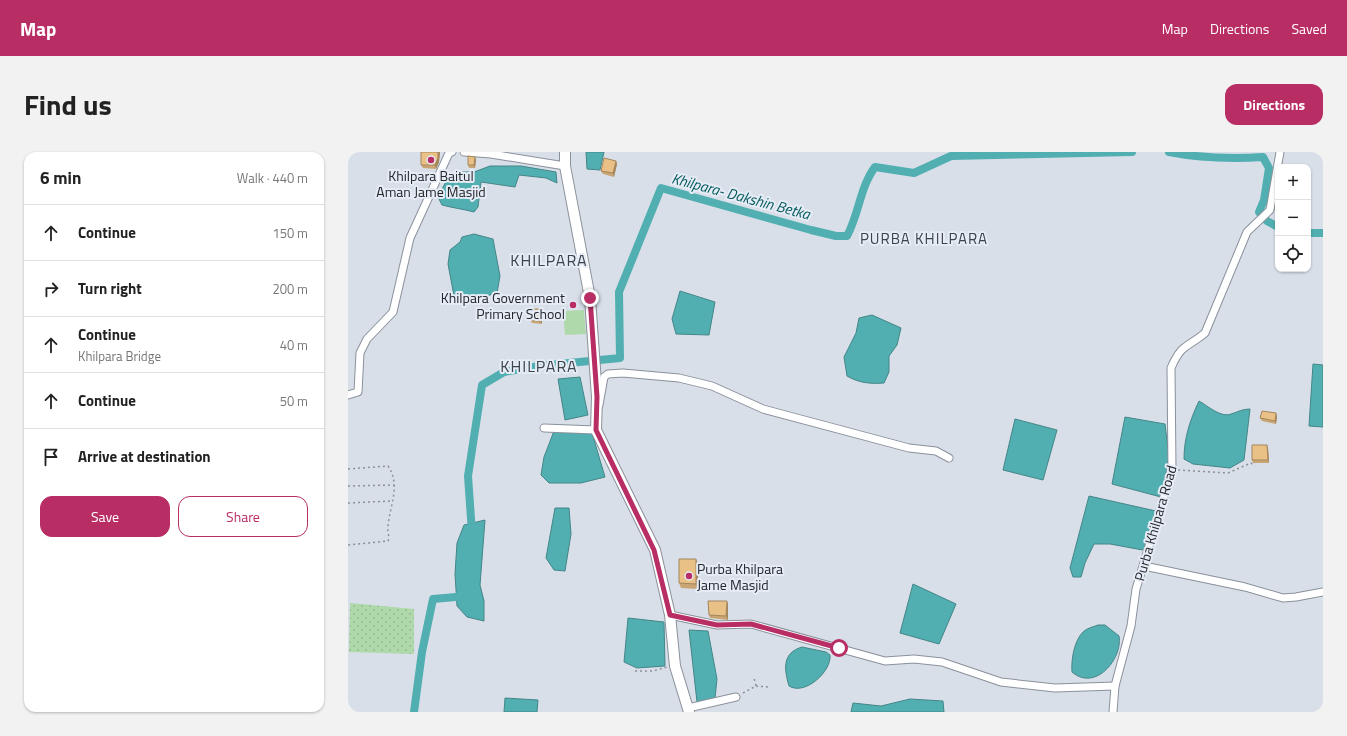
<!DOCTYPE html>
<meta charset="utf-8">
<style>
:root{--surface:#fff;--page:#f2f2f2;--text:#222;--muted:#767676;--line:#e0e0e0;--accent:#b92d65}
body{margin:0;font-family:"Titillium Web",sans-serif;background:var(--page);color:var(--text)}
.controls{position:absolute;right:12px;top:12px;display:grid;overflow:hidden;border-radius:8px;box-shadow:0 1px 3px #0004}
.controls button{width:36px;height:36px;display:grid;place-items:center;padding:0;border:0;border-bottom:1px solid var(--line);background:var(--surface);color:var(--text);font:20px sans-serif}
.stop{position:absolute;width:12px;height:12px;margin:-9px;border:3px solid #b92d65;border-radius:50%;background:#fff}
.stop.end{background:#b92d65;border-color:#fff;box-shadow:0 1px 4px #0008}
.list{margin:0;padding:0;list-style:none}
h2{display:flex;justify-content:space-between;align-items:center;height:52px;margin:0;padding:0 16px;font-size:17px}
h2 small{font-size:13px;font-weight:400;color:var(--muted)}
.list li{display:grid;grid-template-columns:26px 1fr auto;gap:12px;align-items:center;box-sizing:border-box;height:56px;padding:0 16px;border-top:1px solid var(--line)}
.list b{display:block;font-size:15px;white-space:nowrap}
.list p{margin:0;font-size:13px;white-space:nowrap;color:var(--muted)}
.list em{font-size:13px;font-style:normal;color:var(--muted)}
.actions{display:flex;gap:8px;padding:12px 16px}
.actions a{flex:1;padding:9px 0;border:1px solid var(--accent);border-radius:12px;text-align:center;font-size:14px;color:var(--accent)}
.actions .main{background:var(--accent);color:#fff}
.icon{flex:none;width:22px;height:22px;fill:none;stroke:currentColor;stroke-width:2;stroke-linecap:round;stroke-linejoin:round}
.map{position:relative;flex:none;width:975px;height:560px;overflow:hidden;border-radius:12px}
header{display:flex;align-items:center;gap:24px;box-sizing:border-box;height:56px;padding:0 20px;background:var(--accent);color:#fff}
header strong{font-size:19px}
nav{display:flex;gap:22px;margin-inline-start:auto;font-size:14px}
.intro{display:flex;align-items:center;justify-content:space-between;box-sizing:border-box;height:96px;padding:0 24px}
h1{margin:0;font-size:28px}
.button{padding:10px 18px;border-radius:12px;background:var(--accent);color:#fff;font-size:14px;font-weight:700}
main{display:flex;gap:24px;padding:0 24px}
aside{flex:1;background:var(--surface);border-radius:12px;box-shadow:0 1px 3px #0004}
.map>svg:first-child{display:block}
</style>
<header>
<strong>Map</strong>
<nav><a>Map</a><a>Directions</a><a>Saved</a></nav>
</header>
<div class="intro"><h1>Find us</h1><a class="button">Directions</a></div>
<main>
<aside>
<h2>6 min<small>Walk · 440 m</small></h2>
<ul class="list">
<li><svg class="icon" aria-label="ahead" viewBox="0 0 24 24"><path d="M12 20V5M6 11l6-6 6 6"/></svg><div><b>Continue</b></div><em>150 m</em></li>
<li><svg class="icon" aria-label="right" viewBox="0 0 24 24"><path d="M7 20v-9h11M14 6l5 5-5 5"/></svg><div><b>Turn right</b></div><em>200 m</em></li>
<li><svg class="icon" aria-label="ahead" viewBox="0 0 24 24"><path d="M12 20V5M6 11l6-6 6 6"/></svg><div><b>Continue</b><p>Khilpara Bridge</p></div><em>40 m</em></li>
<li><svg class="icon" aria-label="ahead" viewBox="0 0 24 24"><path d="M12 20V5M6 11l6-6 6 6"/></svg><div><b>Continue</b></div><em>50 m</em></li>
<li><svg class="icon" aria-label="arrive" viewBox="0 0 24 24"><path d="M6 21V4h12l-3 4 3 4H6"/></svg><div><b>Arrive at destination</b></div></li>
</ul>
<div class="actions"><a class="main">Save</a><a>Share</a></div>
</aside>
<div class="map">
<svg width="975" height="560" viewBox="0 0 975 560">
<defs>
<pattern id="grass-dots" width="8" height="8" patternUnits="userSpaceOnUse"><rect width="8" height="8" fill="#afd9aa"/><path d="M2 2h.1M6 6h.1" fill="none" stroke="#96ba92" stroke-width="1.8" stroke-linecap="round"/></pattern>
</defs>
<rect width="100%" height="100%" fill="#d8dfe9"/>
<polygon fill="url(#grass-dots)" points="2,451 66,457 66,502 1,500"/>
<polygon fill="#afd9aa" points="236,158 238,182 217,183 215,159"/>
<g fill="#51afb1" stroke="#448688">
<polygon points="238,0 256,0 252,18 239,17"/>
<path d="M142,14H173L208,20L209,31L198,26L171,23L167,35L133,30L130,55L126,60C115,57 105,56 94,53L91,47L95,35L102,23L112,20H126Z"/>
<polygon points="126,82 145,87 152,124 149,141 135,145 106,144 100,112 102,98 112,90 114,85"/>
<polygon points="332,139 367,150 361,183 328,182 324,167"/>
<path d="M524,163L553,176L549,193L541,204V220L536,231C522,232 511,231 499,224L496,205L508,181L511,166Z"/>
<polygon points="965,212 975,213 975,275 961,274"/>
<polygon points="232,225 240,263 217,268 210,227"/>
<path d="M851,249C860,254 873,266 883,262C890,260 894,257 902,257L896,308L882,316L845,312L836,307C836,286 842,268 851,249Z"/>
<polygon points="777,265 817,272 821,305 813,345 764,332"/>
<polygon points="667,267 709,278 695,328 655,318"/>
<polygon points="206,279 244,281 257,325 233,331 201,331 193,323 196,305"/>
<polygon points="741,344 808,359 800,399 762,392 746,392 737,411 733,425 725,425 722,416"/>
<polygon points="207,356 221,356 223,382 217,419 206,418 198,406"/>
<polygon points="137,368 132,433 136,449 136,469 119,465 109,454 107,422 109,391 116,373"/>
<polygon points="565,432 608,452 591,492 552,481"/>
<polygon points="280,466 316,470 317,514 289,516 276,510"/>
<path d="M750,473H757L771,484C775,507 747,540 724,520C723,508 726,489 735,480C739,476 745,475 750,473Z"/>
<polygon points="341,478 360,479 369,527 367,546 363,549 349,550"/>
<path d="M454,495L478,500L482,503C484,519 457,544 441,534C436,517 434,501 454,495Z"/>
<polygon points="157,546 190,548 189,560 156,560"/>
<polygon points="562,547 595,549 596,560 503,560 505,551 533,554"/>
</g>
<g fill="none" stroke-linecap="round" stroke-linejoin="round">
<g stroke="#51afb1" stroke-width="8">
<path d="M821,0C852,6 883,7 915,5L921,16L916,48L911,60L919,69L930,75"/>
<polyline points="960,81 975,81"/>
<path d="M124,381L120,324L134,233L156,220L191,214L272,206L271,140L313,36L463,78L488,84H499C511,62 512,35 527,15L566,21L603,4L784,0"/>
<polyline points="66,560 74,500 85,447 119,444"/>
</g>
<defs>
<g id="street">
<polyline points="116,0 143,2 217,14"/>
<polyline points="0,243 10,240 12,201 19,187 45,160 62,86 101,1 104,0"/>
<polyline points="251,253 256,225 260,222 275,221 331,226 364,234 415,257 561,296 588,299 601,306"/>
<polyline points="196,276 248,278"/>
<polyline points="796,414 897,435 935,446 948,445 975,440"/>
<polyline points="322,463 369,473 403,472 537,509 566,507 594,510 653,530 707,536 767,534"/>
<polyline points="340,556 388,545"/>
<path d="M765,560L767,534L783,474L788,437L824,318L823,216C834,191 839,196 857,181L899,80L922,58L932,0"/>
</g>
<polyline id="secondary" points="217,0 217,14 242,146 249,245 248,278 307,398 322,463 327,514 341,560"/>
</defs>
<use href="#street" stroke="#8a919a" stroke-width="9"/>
<use href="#secondary" stroke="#8a919a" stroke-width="12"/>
<g stroke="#8b9097" stroke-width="1.5" stroke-dasharray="2 3" stroke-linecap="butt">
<path d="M0,317L40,314C53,333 42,353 40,374C39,380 42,384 40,389L0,393"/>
<polyline points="830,318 880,321 903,311 907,314"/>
<polyline points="0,334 46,333"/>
<polyline points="0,351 44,349"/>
<polyline points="287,519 305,519 319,515"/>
<polyline points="408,534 421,535"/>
<polyline points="395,541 408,534 406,526"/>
</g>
<use href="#street" stroke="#fff" stroke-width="7"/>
<use href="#secondary" stroke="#fff" stroke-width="10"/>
</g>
<g fill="#c8a573">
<polygon points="73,0 92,0 91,10 88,17 75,16 73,13"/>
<polygon points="127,5 128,8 127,16 121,16 120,13"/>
<polygon points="268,9 269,12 266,25 255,22 253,19"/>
<polygon points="193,157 194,161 194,172 184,171 182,168"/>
<polygon points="928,261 929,265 928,272 914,269 912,266"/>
<polygon points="919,293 920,296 921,311 905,311 904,308"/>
<polygon points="350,412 350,437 333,436 331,431"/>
<polygon points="380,452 380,468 362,466 361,463"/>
</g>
<g fill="#a3865e">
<polygon points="90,0 92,0 91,10 88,17 87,13"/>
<polygon points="127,5 128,8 127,16 126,13"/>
<polygon points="268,9 269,12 266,25 265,21"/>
<polygon points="193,157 194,161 194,172 192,169"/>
<polygon points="928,261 929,265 928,272 927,269"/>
<polygon points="919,293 920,296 921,311 920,308"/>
<polygon points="348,407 350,412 350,437 348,432"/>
<polygon points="379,449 380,452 380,468 378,464"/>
</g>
<g fill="#e9c086" stroke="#a3865e">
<polygon points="73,0 90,0 90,6 87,13 73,13"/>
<polygon points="120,4 127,5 126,13 120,13"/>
<polygon points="256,6 268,9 265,21 253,19"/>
<polygon points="183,157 193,157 192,169 182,168"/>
<polygon points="914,259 928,261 927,269 912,266"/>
<polygon points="904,293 919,293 920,308 904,308"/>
<polygon points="331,407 348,407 348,432 331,431"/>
<polygon points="360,449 379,449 378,464 361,463"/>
</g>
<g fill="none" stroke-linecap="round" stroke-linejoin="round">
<polyline stroke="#b92d65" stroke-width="5" points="242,146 249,245 248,278 306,398 322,463 369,473 403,472 491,496"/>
</g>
<g fill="#b92d65" stroke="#e5ecf6" stroke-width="1.5">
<circle cx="83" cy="8" r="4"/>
<circle cx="225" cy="153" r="4"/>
<circle cx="341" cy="424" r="4"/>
</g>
<g text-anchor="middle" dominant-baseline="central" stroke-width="4" stroke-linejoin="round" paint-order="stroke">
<g font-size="14" fill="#24262a" stroke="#e5ecf6">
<text x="83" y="23">Khilpara Baitul<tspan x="83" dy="16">Aman Jame Masjid</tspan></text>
<text x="217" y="145" text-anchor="end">Khilpara Government<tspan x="217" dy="16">Primary School</tspan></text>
<text x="349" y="416" text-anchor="start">Purba Khilpara<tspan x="349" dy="16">Jame Masjid</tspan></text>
</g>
<g font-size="14" fill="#24262a" stroke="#e5ecf6">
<text transform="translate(807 371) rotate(-74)">Purba Khilpara Road</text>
</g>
<g font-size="15" font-style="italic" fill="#045a5c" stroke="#e5ecf6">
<text transform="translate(393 44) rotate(15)">Khilpara- Dakshin Betka</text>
</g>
<g font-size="15" letter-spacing="1" fill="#3d434b" stroke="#e5ecf6">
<text x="576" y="86">PURBA KHILPARA</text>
</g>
<g font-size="16" letter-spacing="1" fill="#3d434b" stroke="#e5ecf6">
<text x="201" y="108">KHILPARA</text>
<text x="191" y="214">KHILPARA</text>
</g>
</g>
</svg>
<div class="controls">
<button>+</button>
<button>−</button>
<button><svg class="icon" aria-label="locate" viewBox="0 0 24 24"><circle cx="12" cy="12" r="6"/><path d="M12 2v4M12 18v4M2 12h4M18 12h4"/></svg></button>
</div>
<div class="stop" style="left:491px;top:496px"></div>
<div class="stop end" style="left:242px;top:146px"></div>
</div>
</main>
